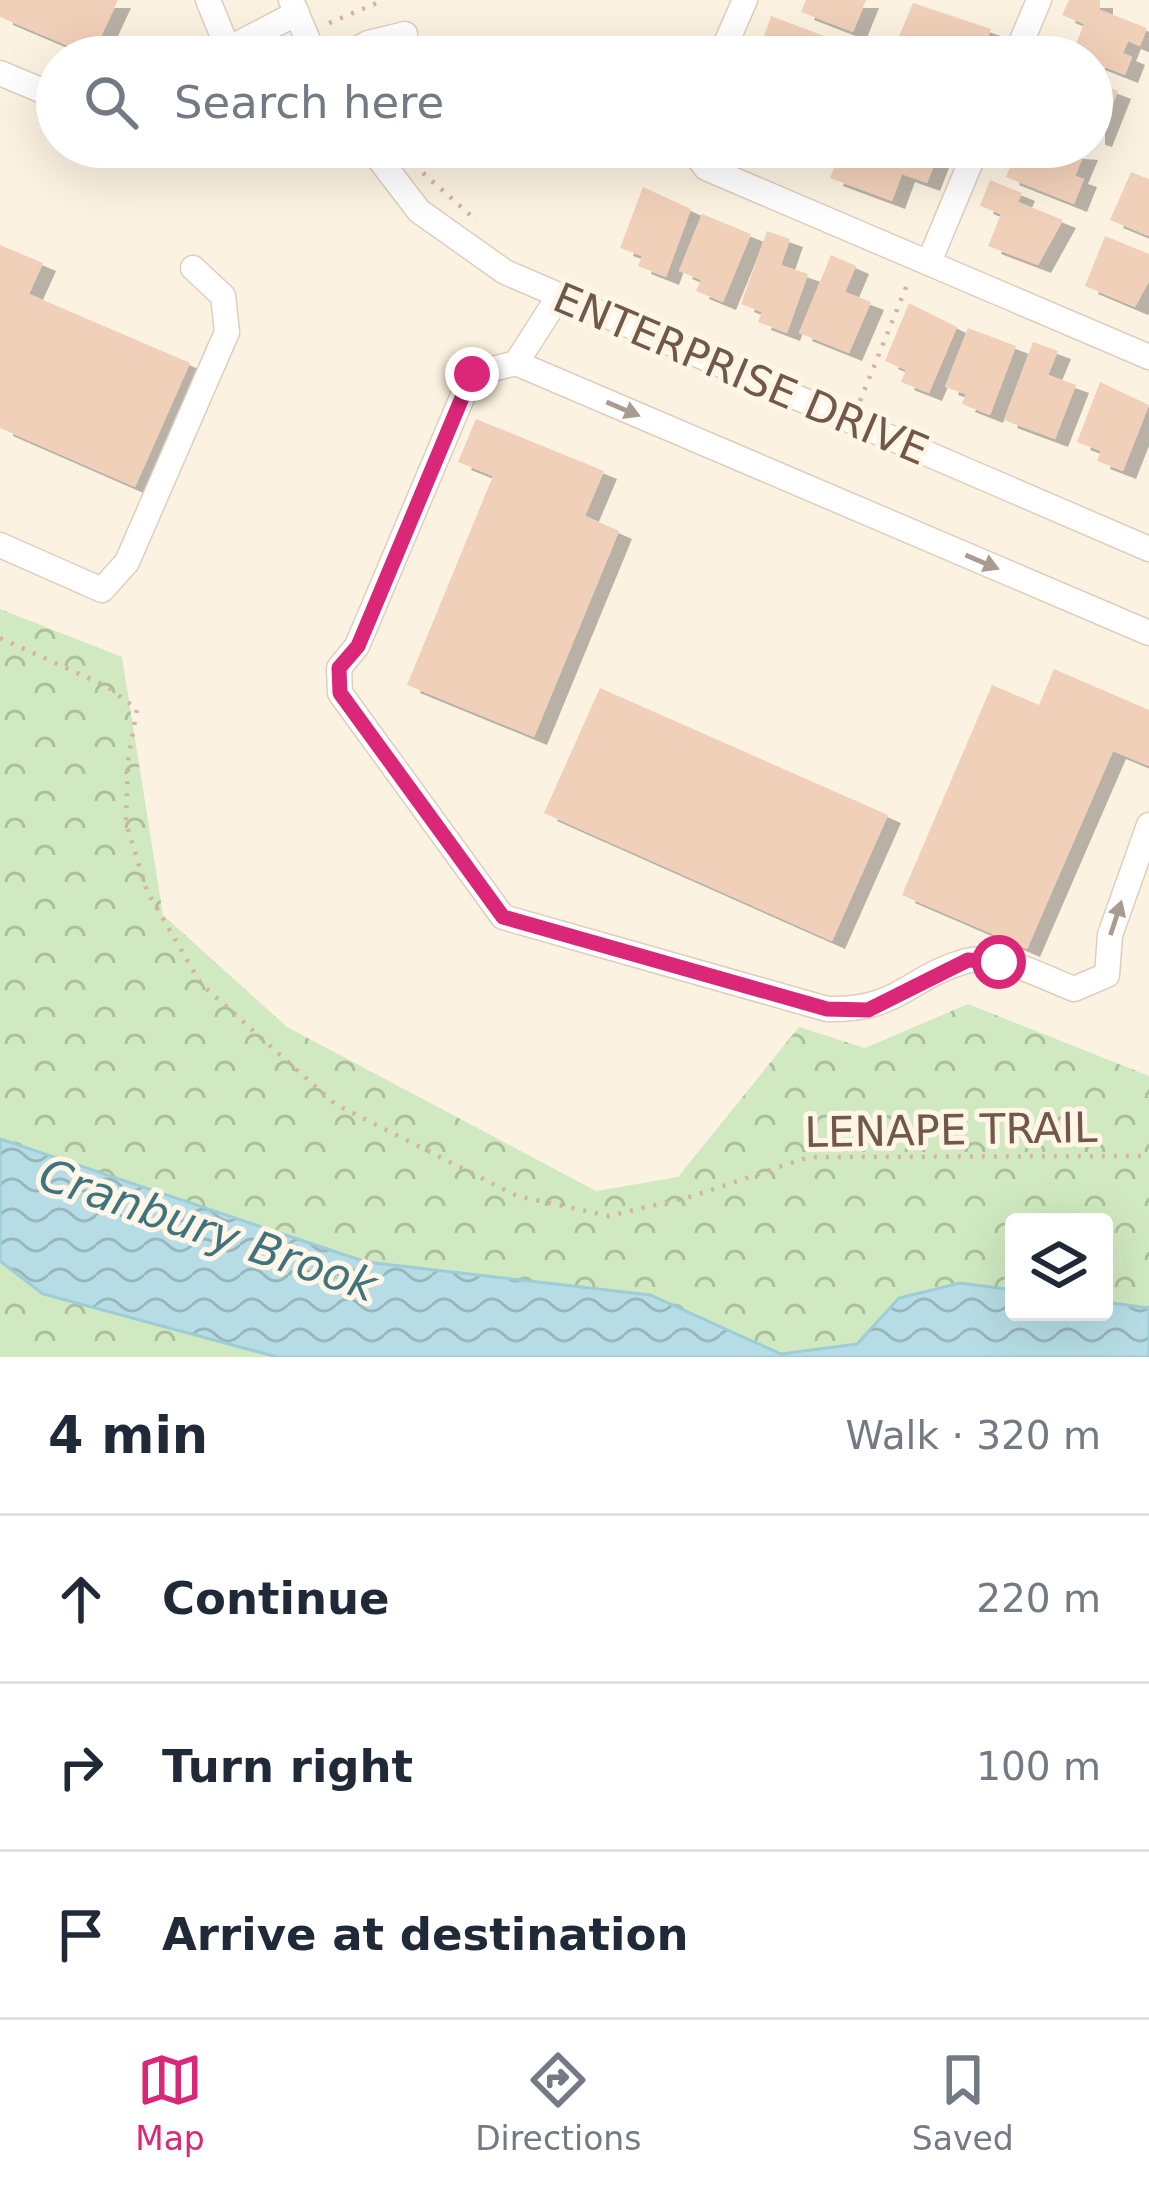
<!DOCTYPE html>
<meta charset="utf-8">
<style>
:root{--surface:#fff;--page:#f2f2f3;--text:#1f2937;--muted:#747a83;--line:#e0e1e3;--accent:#db2777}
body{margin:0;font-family:"DejaVu Sans",sans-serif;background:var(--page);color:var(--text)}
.controls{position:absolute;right:36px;bottom:36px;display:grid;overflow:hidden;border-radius:12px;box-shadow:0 12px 48px #0002}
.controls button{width:108px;height:108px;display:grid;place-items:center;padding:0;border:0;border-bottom:3px solid var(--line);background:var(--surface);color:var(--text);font:60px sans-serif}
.stop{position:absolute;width:36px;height:36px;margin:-27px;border:9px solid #db2777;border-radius:50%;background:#fff}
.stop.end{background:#db2777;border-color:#fff;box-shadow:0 3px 12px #0008}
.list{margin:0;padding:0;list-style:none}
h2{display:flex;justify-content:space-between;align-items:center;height:156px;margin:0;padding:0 48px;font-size:51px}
h2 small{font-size:39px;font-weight:400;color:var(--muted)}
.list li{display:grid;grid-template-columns:78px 1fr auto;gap:36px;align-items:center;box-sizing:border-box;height:168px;padding:0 48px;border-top:3px solid var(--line)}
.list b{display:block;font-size:45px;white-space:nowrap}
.list em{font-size:39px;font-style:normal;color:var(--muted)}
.icon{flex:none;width:66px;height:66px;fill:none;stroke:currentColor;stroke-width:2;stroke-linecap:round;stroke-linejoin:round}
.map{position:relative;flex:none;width:1149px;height:1357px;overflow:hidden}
.search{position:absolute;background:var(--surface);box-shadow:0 12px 48px #0002;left:36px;right:36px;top:36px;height:132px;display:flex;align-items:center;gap:30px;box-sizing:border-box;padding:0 42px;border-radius:66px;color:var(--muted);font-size:45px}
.sheet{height:660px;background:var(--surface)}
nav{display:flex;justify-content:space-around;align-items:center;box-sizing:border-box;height:168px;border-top:3px solid var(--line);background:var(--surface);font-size:33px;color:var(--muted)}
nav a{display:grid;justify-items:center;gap:6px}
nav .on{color:var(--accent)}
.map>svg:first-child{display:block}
</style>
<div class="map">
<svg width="1149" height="1357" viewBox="0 0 1149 1357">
<defs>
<pattern id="forest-crowns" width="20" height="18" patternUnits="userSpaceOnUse" patternTransform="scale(3)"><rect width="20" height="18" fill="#d0e9c0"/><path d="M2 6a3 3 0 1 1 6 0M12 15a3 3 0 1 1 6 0" fill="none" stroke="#adc09e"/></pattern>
<pattern id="water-waves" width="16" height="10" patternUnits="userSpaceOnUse" patternTransform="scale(3)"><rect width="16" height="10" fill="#b6dde5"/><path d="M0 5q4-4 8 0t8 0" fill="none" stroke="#98b6bc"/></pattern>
<filter id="shadow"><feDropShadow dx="13" dy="8" stdDeviation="0" flood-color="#0004"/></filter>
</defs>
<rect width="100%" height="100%" fill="#fcf2e1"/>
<g fill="url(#forest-crowns)">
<path d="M0,609L122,657L163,915L287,1027L596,1191L678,1177L799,1027L865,1048L968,1004L1149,1076V1308L1104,1302V1222H1014V1290C931,1279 913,1283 857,1344L781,1354L650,1295L366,1262L0,1139Z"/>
<polygon points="0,1261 43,1294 277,1357 0,1357"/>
</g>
<polygon fill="url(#water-waves)" stroke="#9dcdd6" stroke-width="3" points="0,1139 366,1262 650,1295 781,1354 857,1344 899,1298 960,1283 1014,1290 1014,1312 1104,1312 1104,1302 1149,1308 1149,1357 277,1357 43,1294 0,1261"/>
<g fill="#f1d0b9" filter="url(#shadow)">
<polygon points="0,0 118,0 92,56 0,17"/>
<polygon points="806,0 866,0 853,32 801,12"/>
<polygon points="1069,0 1100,0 1100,10 1147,28 1140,46 1128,41 1123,53 1132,57 1125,75 1092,62 1092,57 1072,54 1084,24 1062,15"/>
<polygon points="913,3 991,29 981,55 957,45 953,57 907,57 893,51"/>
<polygon points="771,16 848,45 844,57 781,57 785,48 763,39"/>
<polygon points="1092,81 1118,91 1099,139 1092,137"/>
<polygon points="855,147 902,147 936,160 927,183 902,174 892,201 830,178 837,160 848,164"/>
<polygon points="1018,147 1085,152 1075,176 1084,179 1074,204 1006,177"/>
<polygon points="1131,172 1149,179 1149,236 1110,220"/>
<polygon points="990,180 1022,193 1018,202 1063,220 1038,265 988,246 1001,214 980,206"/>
<polygon points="643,187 691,209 666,277 638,266 642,256 620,248"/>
<polygon points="702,214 751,234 723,302 696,291 701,280 679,271"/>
<polygon points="767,231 790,239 781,265 808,274 787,333 758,322 762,312 741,304"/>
<polygon points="1105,236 1149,254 1149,281 1135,307 1085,286"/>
<polygon points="0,245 43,263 29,294 190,363 135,487 0,428"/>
<polygon points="831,255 856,266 845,292 871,302 849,353 799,333"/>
<polygon points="909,303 957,327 929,393 901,382 906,370 885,361"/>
<polygon points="968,328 1016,346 990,415 962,404 966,394 945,387"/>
<polygon points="1033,342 1058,351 1048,375 1076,385 1055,439 1004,420"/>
<polygon points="1100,382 1149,405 1123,471 1097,461 1101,451 1077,442"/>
<polygon points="476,419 604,471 585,516 619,531 534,737 407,685 493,476 458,462"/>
<polygon points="1054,669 1149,710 1149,766 1113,751 1027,949 902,895 992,685 1039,705"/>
<polygon points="600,688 888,815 832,941 544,813"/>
</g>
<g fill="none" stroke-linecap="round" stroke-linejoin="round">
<defs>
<g id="minor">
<polyline points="208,0 228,49 219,57"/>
<polyline points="291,0 315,57"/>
<polyline points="228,49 297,13"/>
<polyline points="344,57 368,43 405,34"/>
<polyline points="720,57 745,0"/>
<polyline points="1015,57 1039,0"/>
<polyline points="0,73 57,97"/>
<polyline points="370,147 419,211 505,272 1149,549"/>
<polyline points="690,147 706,168 1149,357"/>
<polyline points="929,262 977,147"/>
<path d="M559,296L516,363L472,374L357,646L339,668L340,693L503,917L827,1009C900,1011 908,977 966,961C1000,952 1044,978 1074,989L1107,975L1110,935L1149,825"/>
<polyline points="516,363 1149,633"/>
<polyline points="0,545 102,590 127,562 227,332 223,296 193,268"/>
</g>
</defs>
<use href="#minor" stroke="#e0cebd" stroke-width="27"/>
<g stroke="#d5b39d" stroke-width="4.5" stroke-dasharray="3 9" stroke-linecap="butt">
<polyline points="329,23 384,0"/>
<polyline points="423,173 477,221"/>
<polyline points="860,401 909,280"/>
<polyline points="0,638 106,686 137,709 128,761 126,823 147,891 201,984 335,1104 517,1196 609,1216 693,1196 809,1157 1149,1156"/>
</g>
<use href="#minor" stroke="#fff" stroke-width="24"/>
</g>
<defs><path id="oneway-solid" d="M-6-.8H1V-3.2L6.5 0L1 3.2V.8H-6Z" transform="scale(3)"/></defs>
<g fill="#aa9b91">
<use href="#oneway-solid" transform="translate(623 409) rotate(23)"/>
<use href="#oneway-solid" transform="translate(982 562) rotate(23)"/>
<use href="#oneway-solid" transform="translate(1116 918) rotate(-72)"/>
</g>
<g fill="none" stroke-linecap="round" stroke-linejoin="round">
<polyline stroke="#db2777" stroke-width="15" points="472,374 358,646 339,668 340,693 503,917 827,1009 868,1010 968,960 999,962"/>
</g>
<g text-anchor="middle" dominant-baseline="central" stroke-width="10" stroke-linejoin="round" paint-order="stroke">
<g font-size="42" fill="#725848" stroke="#fff6e7">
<text transform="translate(741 374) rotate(23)">ENTERPRISE DRIVE</text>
<text transform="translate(951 1130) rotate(-1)">LENAPE TRAIL</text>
</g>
<g font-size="45" font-style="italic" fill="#3f747f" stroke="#fff6e7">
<text transform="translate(208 1230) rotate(19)">Cranbury Brook</text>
</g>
</g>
</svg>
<div class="controls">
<button><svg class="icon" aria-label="layers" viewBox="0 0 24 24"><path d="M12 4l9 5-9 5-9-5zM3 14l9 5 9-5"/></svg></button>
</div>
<div class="stop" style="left:999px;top:962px"></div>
<div class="stop end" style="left:472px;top:374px"></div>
<div class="search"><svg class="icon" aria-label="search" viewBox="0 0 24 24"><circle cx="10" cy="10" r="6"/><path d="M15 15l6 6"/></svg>Search here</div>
</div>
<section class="sheet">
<h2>4 min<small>Walk · 320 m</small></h2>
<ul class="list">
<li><svg class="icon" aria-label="ahead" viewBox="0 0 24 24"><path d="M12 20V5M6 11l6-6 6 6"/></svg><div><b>Continue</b></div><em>220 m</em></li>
<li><svg class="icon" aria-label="right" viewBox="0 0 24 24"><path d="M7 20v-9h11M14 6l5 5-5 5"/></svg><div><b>Turn right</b></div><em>100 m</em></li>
<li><svg class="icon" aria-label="arrive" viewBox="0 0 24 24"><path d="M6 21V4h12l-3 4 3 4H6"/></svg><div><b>Arrive at destination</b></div></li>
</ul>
</section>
<nav>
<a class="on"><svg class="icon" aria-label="map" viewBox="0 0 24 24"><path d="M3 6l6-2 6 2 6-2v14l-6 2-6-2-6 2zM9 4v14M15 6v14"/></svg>Map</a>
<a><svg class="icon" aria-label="directions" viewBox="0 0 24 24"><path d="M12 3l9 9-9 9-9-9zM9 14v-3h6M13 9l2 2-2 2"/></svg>Directions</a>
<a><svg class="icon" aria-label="saved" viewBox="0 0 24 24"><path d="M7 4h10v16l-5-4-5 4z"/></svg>Saved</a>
</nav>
